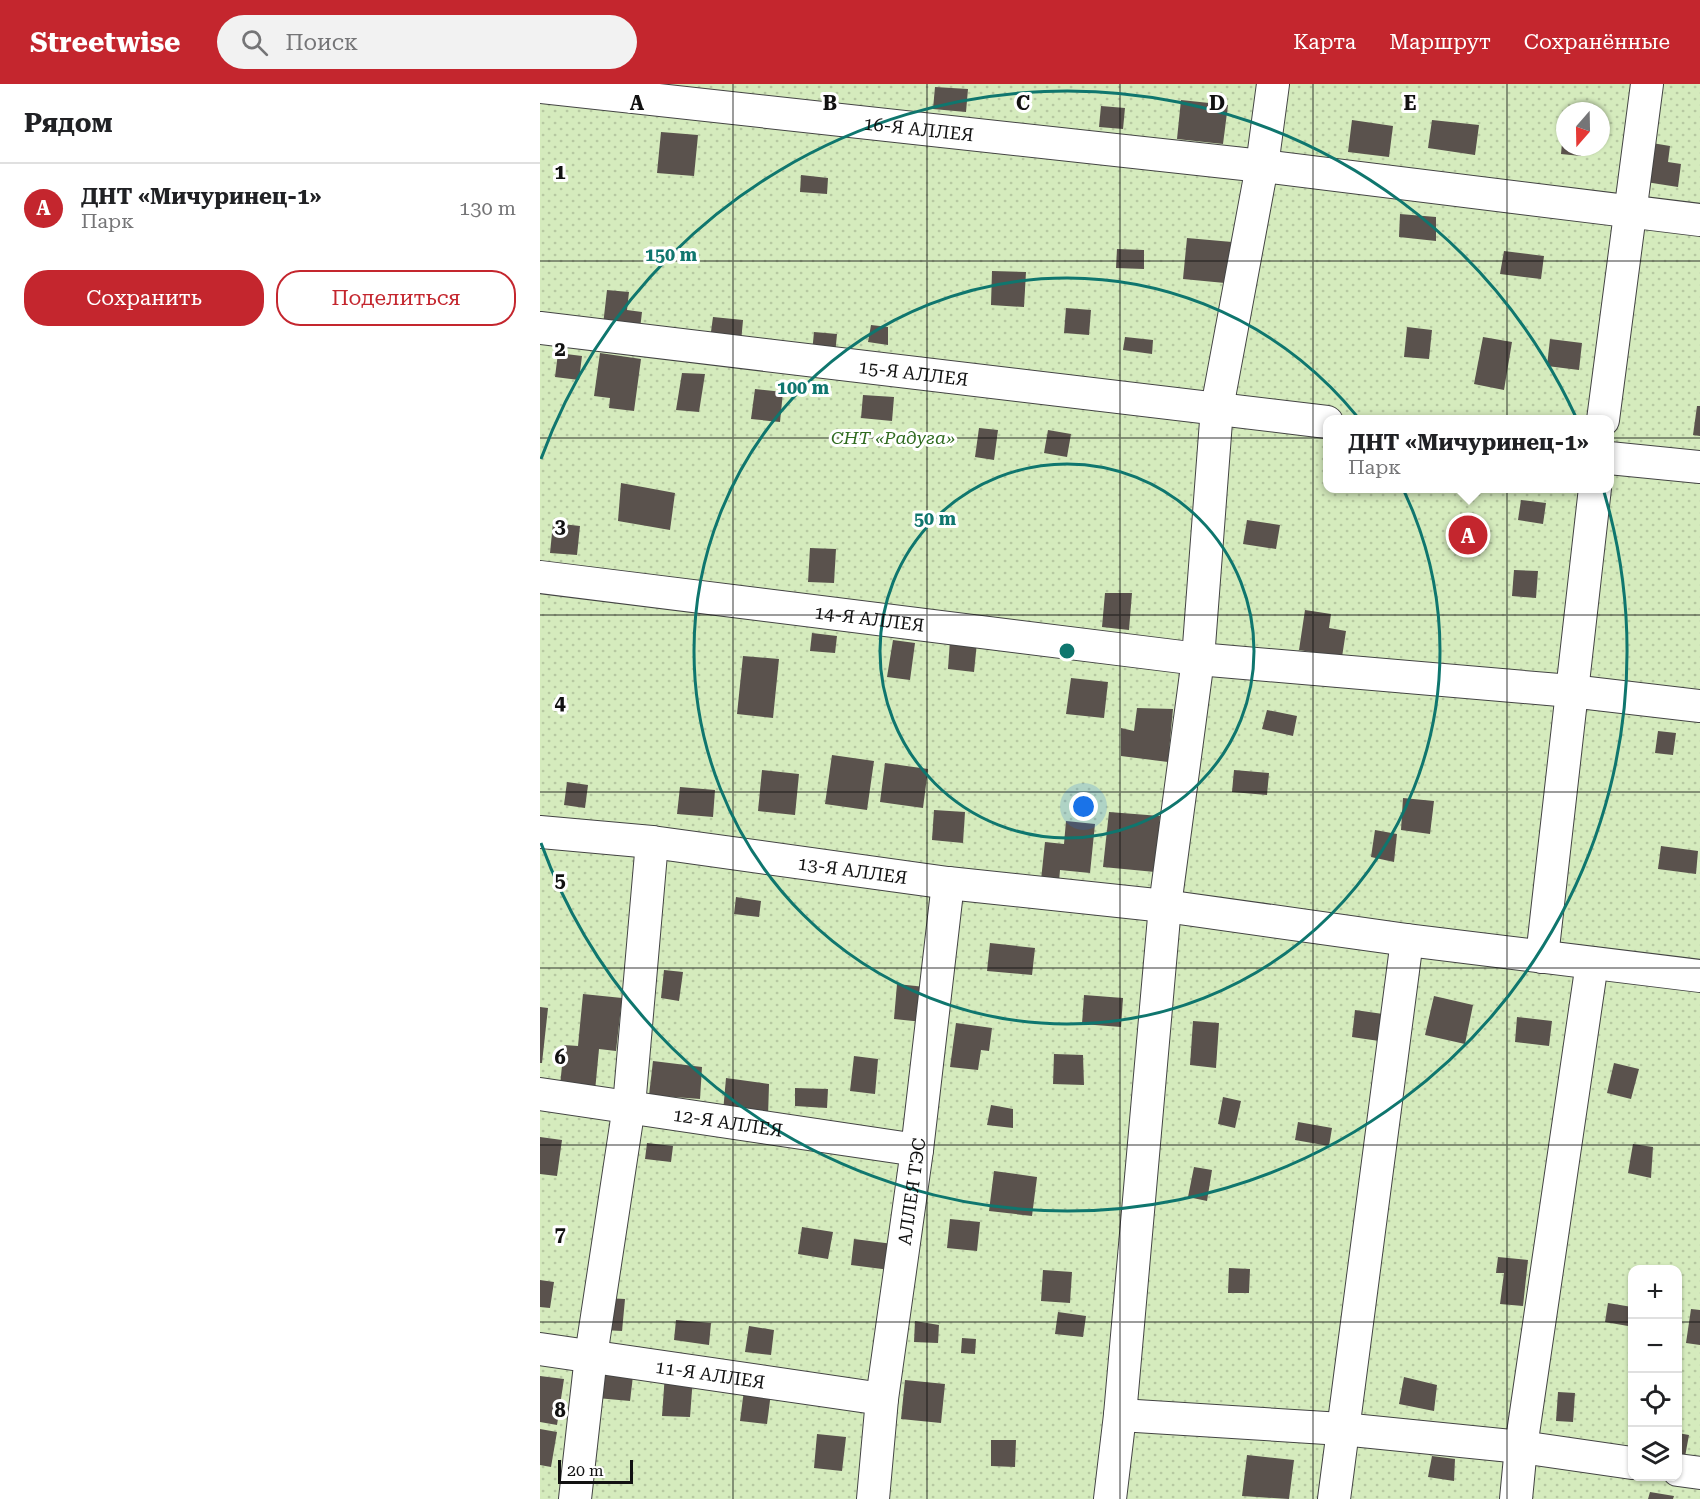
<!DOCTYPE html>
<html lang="ru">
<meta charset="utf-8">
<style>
:root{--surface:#fff;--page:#f2f2f2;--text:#202124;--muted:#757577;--line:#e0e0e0;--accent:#c4262e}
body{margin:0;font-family:"Roboto Serif",serif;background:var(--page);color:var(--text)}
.controls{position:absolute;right:18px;bottom:18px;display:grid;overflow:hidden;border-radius:12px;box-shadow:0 2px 4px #0004}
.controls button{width:54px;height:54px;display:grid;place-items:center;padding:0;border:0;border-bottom:2px solid var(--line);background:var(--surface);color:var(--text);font:30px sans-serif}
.compass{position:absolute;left:1016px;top:18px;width:54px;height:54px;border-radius:50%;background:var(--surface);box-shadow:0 2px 4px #0004;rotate:200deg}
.scale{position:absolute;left:18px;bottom:15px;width:75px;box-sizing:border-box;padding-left:6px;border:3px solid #111;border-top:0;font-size:16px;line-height:21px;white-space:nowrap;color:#111;-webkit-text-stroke:4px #fff;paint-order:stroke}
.you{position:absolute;left:544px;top:723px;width:21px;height:21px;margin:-15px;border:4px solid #fff;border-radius:50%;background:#1a73e8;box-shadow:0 0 0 9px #1a73e833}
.badge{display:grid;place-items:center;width:39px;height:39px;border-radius:50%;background:var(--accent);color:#fff;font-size:20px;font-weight:700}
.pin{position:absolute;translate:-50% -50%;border:3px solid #fff;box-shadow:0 2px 6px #0006}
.popup{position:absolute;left:783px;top:331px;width:291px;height:78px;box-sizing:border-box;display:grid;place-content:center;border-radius:12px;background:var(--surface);filter:drop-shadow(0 2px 4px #0005);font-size:20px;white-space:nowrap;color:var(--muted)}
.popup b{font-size:22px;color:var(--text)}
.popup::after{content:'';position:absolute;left:50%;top:100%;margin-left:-12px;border:12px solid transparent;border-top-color:var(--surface)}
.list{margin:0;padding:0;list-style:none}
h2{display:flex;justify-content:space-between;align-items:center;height:78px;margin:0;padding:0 24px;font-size:26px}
h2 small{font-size:20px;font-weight:400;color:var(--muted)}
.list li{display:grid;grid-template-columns:39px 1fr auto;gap:18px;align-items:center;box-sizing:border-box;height:90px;padding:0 24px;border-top:2px solid var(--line)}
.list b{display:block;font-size:22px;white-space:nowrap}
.list p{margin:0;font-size:20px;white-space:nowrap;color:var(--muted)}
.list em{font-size:20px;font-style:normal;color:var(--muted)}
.actions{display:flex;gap:12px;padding:18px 24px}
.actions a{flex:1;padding:14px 0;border:2px solid var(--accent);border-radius:24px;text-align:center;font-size:21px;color:var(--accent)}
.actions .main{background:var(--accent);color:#fff}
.icon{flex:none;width:33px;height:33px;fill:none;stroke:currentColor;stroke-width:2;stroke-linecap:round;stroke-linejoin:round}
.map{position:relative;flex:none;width:1160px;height:1415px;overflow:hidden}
header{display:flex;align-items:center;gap:36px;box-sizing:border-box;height:84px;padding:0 30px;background:var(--accent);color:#fff}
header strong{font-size:28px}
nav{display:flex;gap:33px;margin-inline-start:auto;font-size:21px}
.search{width:420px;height:54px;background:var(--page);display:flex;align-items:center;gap:15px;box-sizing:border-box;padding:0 21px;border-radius:33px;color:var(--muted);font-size:22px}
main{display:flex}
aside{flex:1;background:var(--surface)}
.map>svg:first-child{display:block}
</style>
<header>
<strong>Streetwise</strong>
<div class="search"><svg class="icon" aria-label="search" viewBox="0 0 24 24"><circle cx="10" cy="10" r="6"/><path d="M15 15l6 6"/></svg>Поиск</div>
<nav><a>Карта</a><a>Маршрут</a><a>Сохранённые</a></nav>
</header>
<main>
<aside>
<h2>Рядом<small></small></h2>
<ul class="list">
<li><span class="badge">A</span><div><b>ДНТ «Мичуринец-1»</b><p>Парк</p></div><em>130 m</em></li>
</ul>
<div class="actions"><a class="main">Сохранить</a><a>Поделиться</a></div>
</aside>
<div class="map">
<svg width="1160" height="1415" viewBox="0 0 1160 1415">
<defs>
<pattern id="grass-dots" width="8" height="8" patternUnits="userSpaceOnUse" patternTransform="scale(1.5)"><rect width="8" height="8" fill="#d5ebbd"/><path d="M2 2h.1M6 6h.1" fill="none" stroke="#b6c8a1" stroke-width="1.8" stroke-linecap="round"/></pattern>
</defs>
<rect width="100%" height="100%" fill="#fffdf5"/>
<path fill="url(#grass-dots)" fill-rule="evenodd" d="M0,0H1160V1415H0ZM1025,27H1061V63H1025ZM787,336H1069V404H787ZM1092,1186H1138V1392H1092Z"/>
<g fill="#5a524d">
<polygon points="395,3 428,5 426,28 393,25"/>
<polygon points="641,16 688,21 683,60 637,55"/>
<polygon points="561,22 585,24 583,45 559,43"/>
<polygon points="812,36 853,42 849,73 808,68"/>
<polygon points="892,36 939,41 935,71 888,64"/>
<polygon points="121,48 158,51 154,92 117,89"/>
<polygon points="1023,48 1025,48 1025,63 1042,63 1041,72 1021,70"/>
<polygon points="1112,59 1130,62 1128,78 1141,80 1138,103 1106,98"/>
<polygon points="261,91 288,94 287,110 260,108"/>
<polygon points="860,130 896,133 896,157 859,153"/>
<polygon points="647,154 692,158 685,199 643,195"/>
<polygon points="577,165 604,166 604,185 576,184"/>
<polygon points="964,167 1004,172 1001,195 960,190"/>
<polygon points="452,187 486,188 484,223 451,221"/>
<polygon points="67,206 89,208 87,226 102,228 100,245 63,241"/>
<polygon points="526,224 551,226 549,251 524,249"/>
<polygon points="173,233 203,236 201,258 170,255"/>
<polygon points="331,241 348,243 348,261 328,258"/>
<polygon points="867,243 892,246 889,275 864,273"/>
<polygon points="274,248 297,250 295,271 272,269"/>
<polygon points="585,253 613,256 612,270 583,266"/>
<polygon points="943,253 972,258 964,306 934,300"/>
<polygon points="1010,255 1042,259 1039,286 1007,282"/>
<polygon points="18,269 42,272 39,296 15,293"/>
<polygon points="60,269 101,275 94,327 69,324 70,314 54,312"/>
<polygon points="142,289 165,290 159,328 136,326"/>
<polygon points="215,305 243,308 240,338 211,335"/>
<polygon points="323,311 354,313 352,337 321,334"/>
<polygon points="1157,322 1160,322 1160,352 1153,351"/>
<polygon points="439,344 458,346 454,376 435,373"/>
<polygon points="508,346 531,350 527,373 504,369"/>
<polygon points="81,399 135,409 130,446 78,437"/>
<polygon points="981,416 1006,419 1003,440 978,436"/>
<polygon points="707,436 740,441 736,465 703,460"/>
<polygon points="13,439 40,442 37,471 10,469"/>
<polygon points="270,464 296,465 294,499 268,498"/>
<polygon points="974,486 998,487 996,514 972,512"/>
<polygon points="565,509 592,509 589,546 562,543"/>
<polygon points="765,526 791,530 789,544 806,547 802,573 759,566"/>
<polygon points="272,549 297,552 295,569 270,567"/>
<polygon points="353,556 375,559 370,596 347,593"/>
<polygon points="410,556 437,558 434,588 408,585"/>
<polygon points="203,572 239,575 233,634 197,630"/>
<polygon points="531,594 568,598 564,634 526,630"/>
<polygon points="597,624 633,625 628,678 581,672 581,644 594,647"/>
<polygon points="727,626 757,632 753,652 722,645"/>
<polygon points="1118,647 1136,649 1133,671 1115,669"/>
<polygon points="292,671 334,677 327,726 285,720"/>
<polygon points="345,679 388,685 383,724 340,718"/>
<polygon points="222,686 259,690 255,731 218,727"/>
<polygon points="694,686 729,689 727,711 692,708"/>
<polygon points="27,698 48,701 45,724 24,721"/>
<polygon points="140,703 175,706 173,733 137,730"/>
<polygon points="863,714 894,717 890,750 861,746"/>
<polygon points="394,726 425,728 423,759 392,756"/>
<polygon points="569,728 620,732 615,788 563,783"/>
<polygon points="526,737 555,740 550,789 520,786 519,798 501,796 505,758 524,760"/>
<polygon points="835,746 857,750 854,778 831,773"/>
<polygon points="1121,762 1158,767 1156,790 1118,785"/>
<polygon points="196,813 221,817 219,833 194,830"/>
<polygon points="450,859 495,864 492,891 447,887"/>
<polygon points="124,886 143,888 139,917 121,914"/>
<polygon points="357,900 385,903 383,938 354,935"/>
<polygon points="43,910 82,914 76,967 59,965 55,1007 20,1002 24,961 38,962"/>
<polygon points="544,911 583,914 581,943 542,940"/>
<polygon points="894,912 933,921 925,960 885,951"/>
<polygon points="0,923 8,924 2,979 0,979"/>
<polygon points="815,926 843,930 839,957 812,953"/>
<polygon points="977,933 1012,937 1009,962 975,958"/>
<polygon points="653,937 679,939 676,984 650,981"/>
<polygon points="416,939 452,944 449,967 441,966 438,986 410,983"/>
<polygon points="514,970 543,971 544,1001 513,1000"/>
<polygon points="314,972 338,975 335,1010 310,1007"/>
<polygon points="113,977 162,983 160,1015 109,1011"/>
<polygon points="1074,979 1099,985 1091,1015 1067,1009"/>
<polygon points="186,994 229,1000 228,1032 183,1028"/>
<polygon points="255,1004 288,1005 287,1024 255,1022"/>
<polygon points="683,1013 701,1017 695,1044 678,1040"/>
<polygon points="451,1021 473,1025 473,1044 447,1041"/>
<polygon points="758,1038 792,1044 789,1062 755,1056"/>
<polygon points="0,1053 22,1056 17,1092 0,1090"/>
<polygon points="107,1059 133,1062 131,1078 105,1075"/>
<polygon points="1093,1060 1113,1063 1111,1094 1088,1089"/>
<polygon points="654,1083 672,1086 667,1117 648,1113"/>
<polygon points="454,1087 497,1093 492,1132 449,1127"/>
<polygon points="410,1135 440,1138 437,1167 407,1164"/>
<polygon points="262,1143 293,1148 288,1175 258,1170"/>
<polygon points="314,1155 353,1160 350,1186 311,1181"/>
<polygon points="958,1173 988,1176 983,1222 960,1220 964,1189 956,1189"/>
<polygon points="689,1184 710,1185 709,1209 688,1209"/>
<polygon points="503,1186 532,1188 530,1219 501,1217"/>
<polygon points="0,1196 14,1198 10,1224 0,1223"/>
<polygon points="66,1214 85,1215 82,1247 63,1246"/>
<polygon points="1068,1219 1092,1223 1088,1242 1065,1238"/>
<polygon points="1151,1225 1160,1226 1160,1261 1146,1259"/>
<polygon points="518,1228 546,1232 543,1253 515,1250"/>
<polygon points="136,1236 171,1239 169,1261 134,1256"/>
<polygon points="375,1237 399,1241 398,1259 374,1258"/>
<polygon points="209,1242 234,1246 231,1271 205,1268"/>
<polygon points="422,1254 436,1255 435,1270 421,1269"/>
<polygon points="60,1289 93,1292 90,1317 57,1314"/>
<polygon points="125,1290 153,1293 150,1333 122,1332"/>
<polygon points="0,1292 24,1295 17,1341 0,1338"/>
<polygon points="864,1293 897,1301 894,1327 859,1320"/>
<polygon points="365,1296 405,1300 401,1339 361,1335"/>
<polygon points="204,1306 231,1309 227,1340 200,1337"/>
<polygon points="1018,1308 1035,1309 1033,1338 1016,1337"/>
<polygon points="0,1345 17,1348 11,1383 0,1381"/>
<polygon points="1138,1349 1149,1351 1144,1378 1138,1377"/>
<polygon points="277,1350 306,1353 302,1387 274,1384"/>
<polygon points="451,1356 476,1356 475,1383 451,1382"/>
<polygon points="707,1371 754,1376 749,1415 702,1412"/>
<polygon points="892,1372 915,1375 914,1397 888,1393"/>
<polygon points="1110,1408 1134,1412 1133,1415 1108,1415"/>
</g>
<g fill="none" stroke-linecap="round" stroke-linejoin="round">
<defs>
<g id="minor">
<path id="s1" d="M0,3L722,82L1160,136"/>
<path id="s2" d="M0,244L787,338"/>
<polyline points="1063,336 1107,0"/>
<polyline points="1069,374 1160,383"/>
<path id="s3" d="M0,493L658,575L1031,607L1160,622"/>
<path id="s4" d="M0,748L112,758L408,799L625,822L867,856L1160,892"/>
<polyline points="1002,873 1055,404"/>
<path id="s5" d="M0,1010L377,1066"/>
<path id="s6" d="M0,1265L342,1315"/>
<polyline points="580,1331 802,1345 981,1363 1092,1379"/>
<polyline points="1138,1386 1160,1389"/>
<polyline points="35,1415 51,1272 89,1022 112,758"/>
<path id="s7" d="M333,1415L342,1315L377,1066L408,799"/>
<polyline points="570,1415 580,1331 625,822 658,575 677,324 722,82 733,0"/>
<polyline points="794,1415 867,856"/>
<polyline points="976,1415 981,1363 1052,879"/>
</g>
</defs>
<use href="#minor" stroke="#444" stroke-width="34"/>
<use href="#minor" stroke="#fff" stroke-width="32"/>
</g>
<path fill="none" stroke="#111" stroke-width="1.5" stroke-opacity="0.55" d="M193,0V1415M387,0V1415M580,0V1415M773,0V1415M967,0V1415M0,177H1160M0,354H1160M0,531H1160M0,708H1160M0,884H1160M0,1061H1160M0,1238H1092M1138,1238H1160"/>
<g fill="none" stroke="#0f766e" stroke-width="3">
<circle cx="527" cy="567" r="187"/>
<circle cx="527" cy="567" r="373"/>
<path d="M1 375A560 560 0 1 1 1 759"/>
</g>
<g text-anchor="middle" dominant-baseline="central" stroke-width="6" stroke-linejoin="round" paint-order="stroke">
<g font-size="18" fill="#111" stroke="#fff">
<text stroke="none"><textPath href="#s1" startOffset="381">16-Я АЛЛЕЯ</textPath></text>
<text stroke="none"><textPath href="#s2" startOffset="376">15-Я АЛЛЕЯ</textPath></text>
<text stroke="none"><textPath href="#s3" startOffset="332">14-Я АЛЛЕЯ</textPath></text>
<text stroke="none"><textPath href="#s4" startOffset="315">13-Я АЛЛЕЯ</textPath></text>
<text stroke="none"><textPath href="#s5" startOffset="190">12-Я АЛЛЕЯ</textPath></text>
<text stroke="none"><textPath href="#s7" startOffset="310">АЛЛЕЯ ТЭС</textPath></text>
<text stroke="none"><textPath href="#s6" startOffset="172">11-Я АЛЛЕЯ</textPath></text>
</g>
<g font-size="18" font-style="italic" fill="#2f6b1f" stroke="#fff">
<text x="353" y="353">СНТ «Радуга»</text>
</g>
</g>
<g font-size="20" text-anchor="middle" font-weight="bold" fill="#111" stroke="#fff" stroke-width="6" stroke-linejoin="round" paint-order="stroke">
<text x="97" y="26">A</text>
<text x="290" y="26">B</text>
<text x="483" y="26">C</text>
<text x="677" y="26">D</text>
<text x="870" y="26">E</text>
<text x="20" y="95">1</text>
<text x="20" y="272">2</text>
<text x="20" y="449">3</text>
<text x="20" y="626">4</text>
<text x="20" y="803">5</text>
<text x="20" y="980">6</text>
<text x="20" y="1157">7</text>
<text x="20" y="1333">8</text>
</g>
<circle cx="527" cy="567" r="9" fill="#0f766e" stroke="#fff" stroke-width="3"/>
<g font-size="18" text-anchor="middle" font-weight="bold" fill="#0f766e" stroke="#fff" stroke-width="6" stroke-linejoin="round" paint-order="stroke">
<text x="131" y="177">150 m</text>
<text x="263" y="310">100 m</text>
<text x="395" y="441">50 m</text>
</g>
</svg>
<div class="controls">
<button>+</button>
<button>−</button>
<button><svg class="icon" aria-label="locate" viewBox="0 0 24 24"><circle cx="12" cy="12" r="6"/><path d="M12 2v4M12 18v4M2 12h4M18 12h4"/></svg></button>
<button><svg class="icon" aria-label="layers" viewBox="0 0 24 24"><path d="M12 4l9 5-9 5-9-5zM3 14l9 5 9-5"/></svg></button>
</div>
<svg class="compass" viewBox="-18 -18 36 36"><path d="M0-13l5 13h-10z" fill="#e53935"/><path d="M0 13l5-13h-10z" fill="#757577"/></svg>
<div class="scale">20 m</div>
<div class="you"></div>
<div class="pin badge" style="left:928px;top:451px">A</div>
<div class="popup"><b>ДНТ «Мичуринец-1»</b>Парк</div>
</div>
</main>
